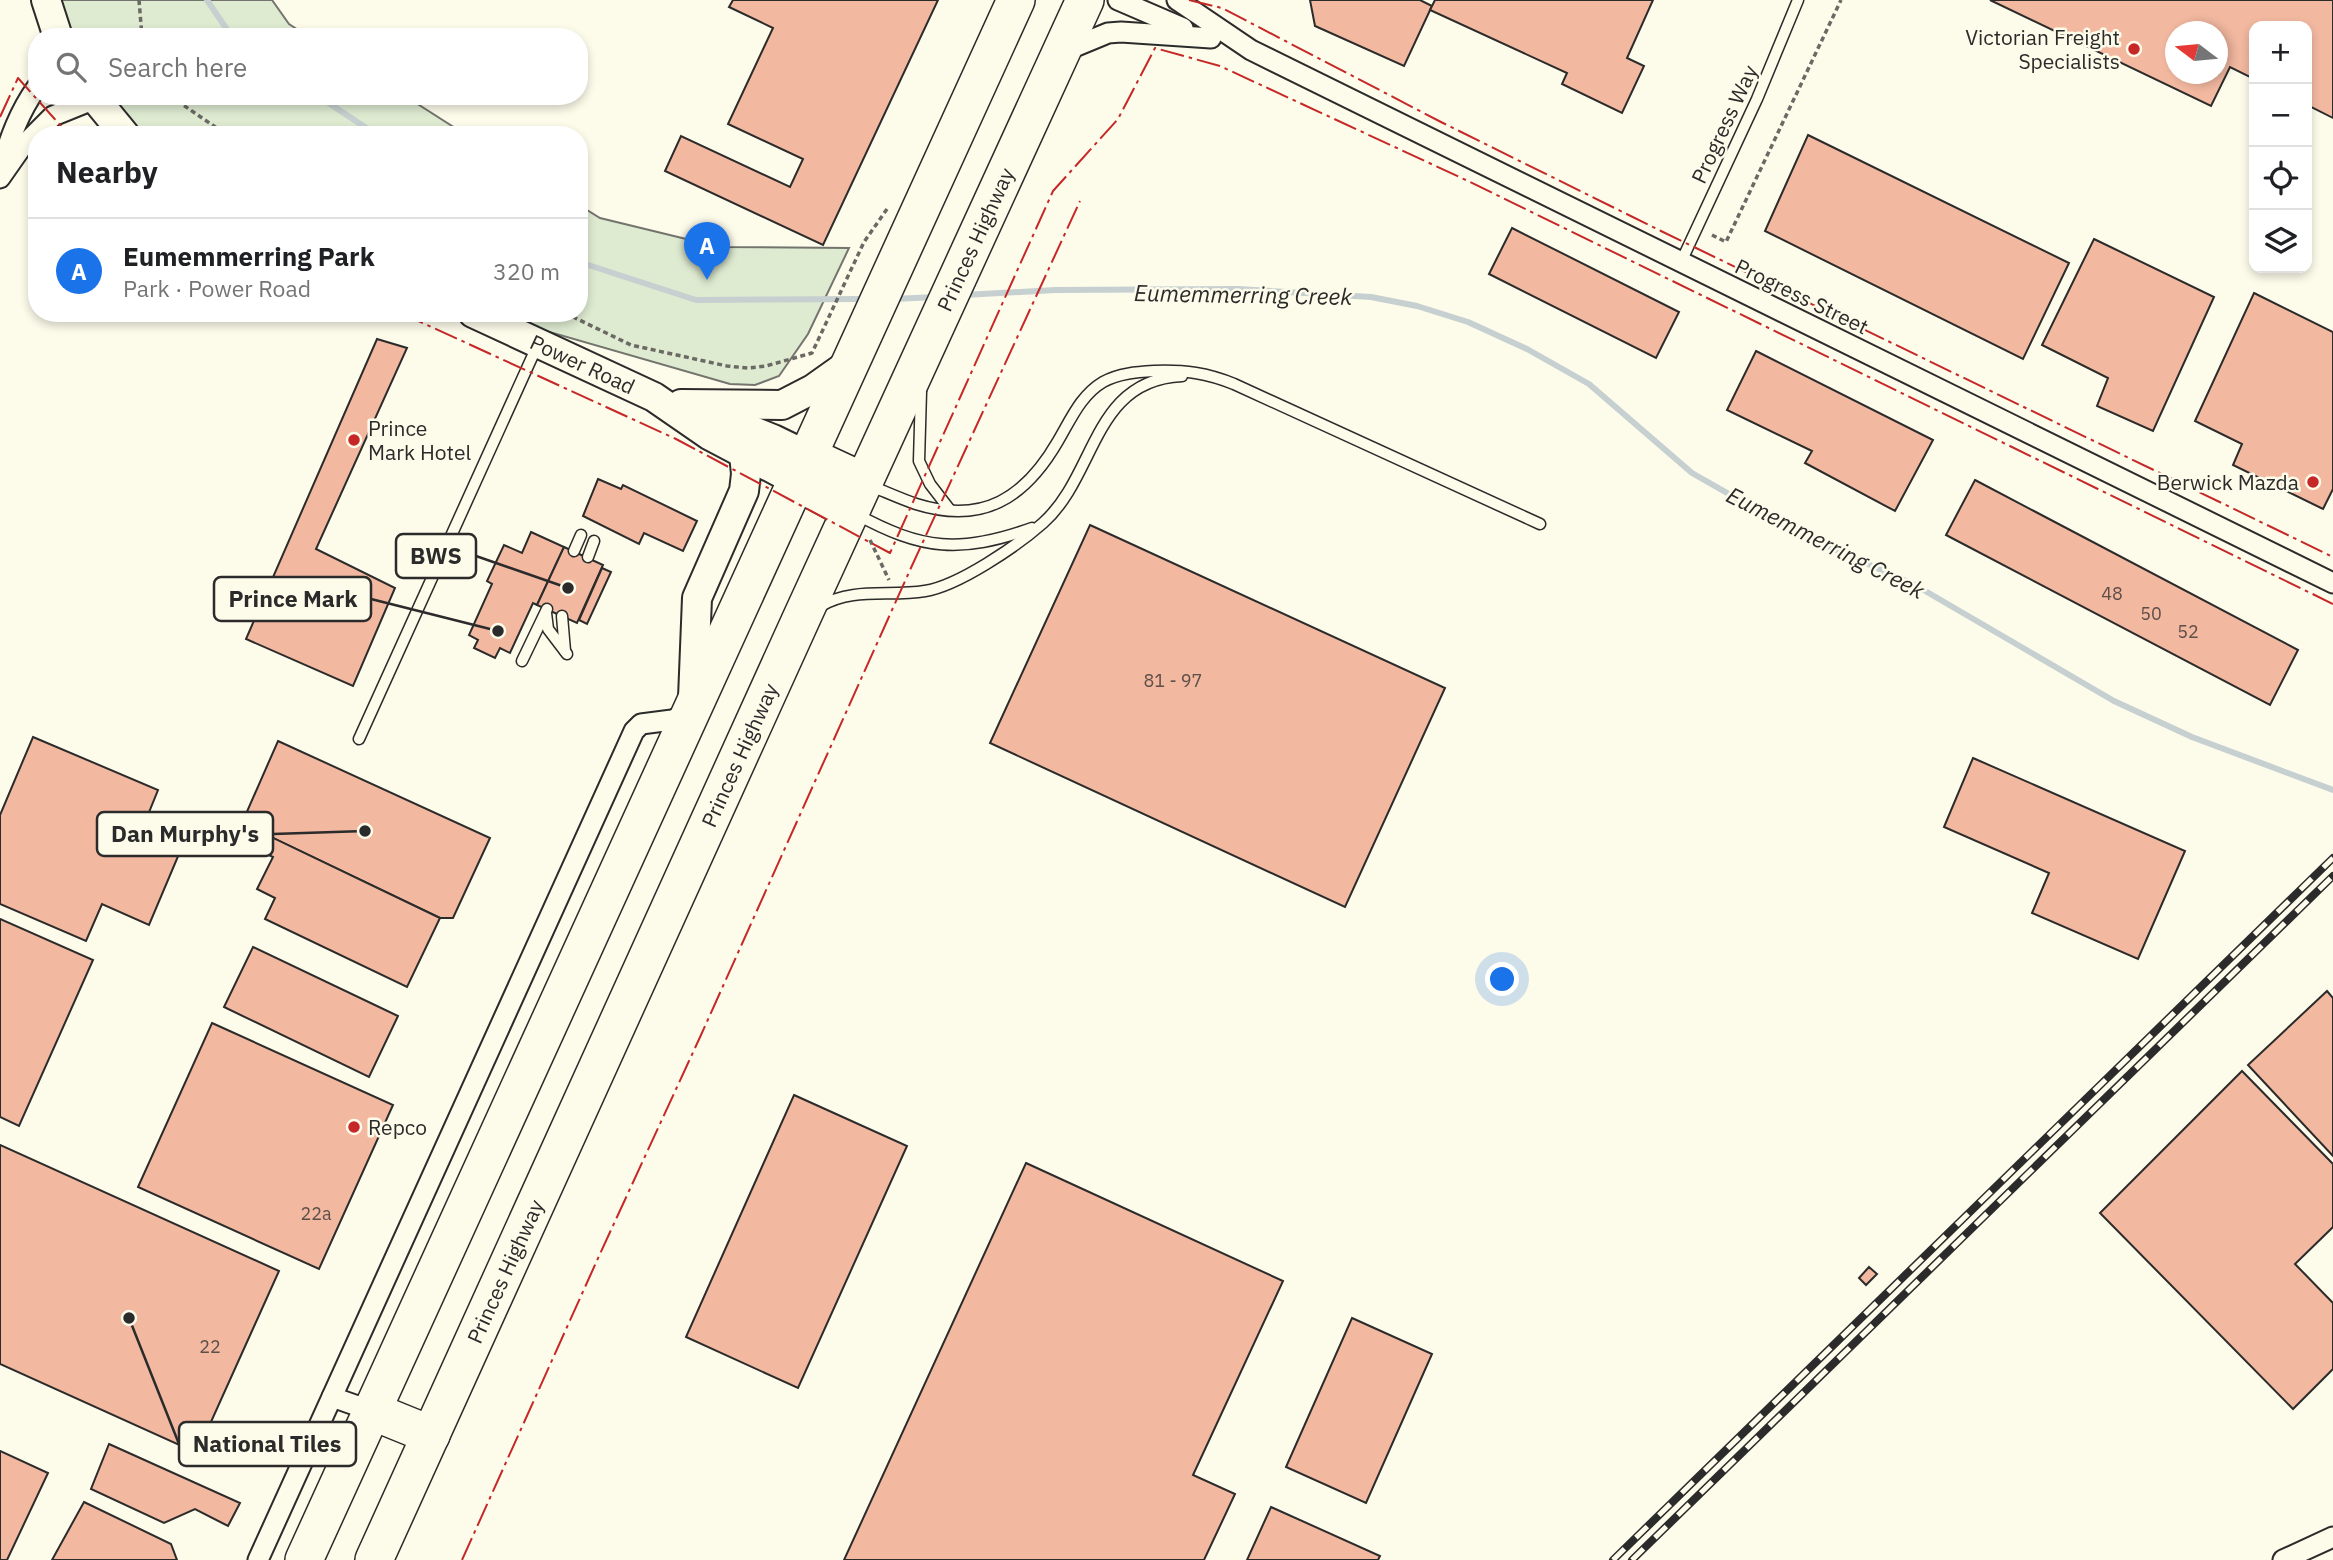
<!DOCTYPE html>
<meta charset="utf-8">
<style>
:root{--surface:#fff;--page:#f6f6f6;--text:#202124;--muted:#757577;--line:#e0e0e0;--accent:#1a73e8}
body{margin:0;font-family:"IBM Plex Sans",sans-serif;background:var(--page);color:var(--text)}
.controls{position:absolute;right:21px;top:21px;display:grid;overflow:hidden;border-radius:14px;box-shadow:0 4px 10px #0003}
.controls button{width:63px;height:63px;display:grid;place-items:center;padding:0;border:0;border-bottom:2px solid var(--line);background:var(--surface);color:var(--text);font:35px sans-serif}
.compass{position:absolute;left:2165px;top:21px;width:63px;height:63px;border-radius:50%;background:var(--surface);box-shadow:0 4px 10px #0003;rotate:286deg}
.you{position:absolute;left:1503px;top:980px;width:24px;height:24px;margin:-18px;border:5px solid #fff;border-radius:50%;background:#1a73e8;box-shadow:0 0 0 10px #1a73e833}
.badge{display:grid;place-items:center;width:46px;height:46px;border-radius:50%;background:var(--accent);color:#fff;font-size:23px;font-weight:700}
.pin{position:absolute;translate:-50% -58px;filter:drop-shadow(0 2px 4px #0008)}
.pin::after{content:'';position:absolute;top:37px;width:24px;height:21px;background:inherit;clip-path:polygon(0 0,100% 0,50% 100%)}
.list{margin:0;padding:0;list-style:none}
h2{display:flex;justify-content:space-between;align-items:center;height:91px;margin:0;padding:0 28px;font-size:30px}
h2 small{font-size:23px;font-weight:400;color:var(--muted)}
.list li{display:grid;grid-template-columns:46px 1fr auto;gap:21px;align-items:center;box-sizing:border-box;height:105px;padding:0 28px;border-top:2px solid var(--line)}
.list b{display:block;font-size:26px;white-space:nowrap}
.list p{margin:0;font-size:23px;white-space:nowrap;color:var(--muted)}
.list em{font-size:23px;font-style:normal;color:var(--muted)}
.icon{flex:none;width:38px;height:38px;fill:none;stroke:currentColor;stroke-width:2;stroke-linecap:round;stroke-linejoin:round}
.map{position:relative;flex:none;width:2333px;height:1560px;overflow:hidden}
.search{position:absolute;background:var(--surface);box-shadow:0 4px 10px #0003;left:28px;top:28px;width:560px;height:77px;display:flex;align-items:center;gap:18px;box-sizing:border-box;padding:0 24px;border-radius:28px;color:var(--muted);font-size:26px}
.panel{position:absolute;background:var(--surface);box-shadow:0 4px 10px #0003;left:28px;top:126px;width:560px;height:196px;border-radius:28px}
.map>svg:first-child{display:block}
</style>
<div class="map">
<svg width="2333" height="1560" viewBox="0 0 2333 1560">
<rect width="100%" height="100%" fill="#fdfbea"/>
<g fill="#deebd1" stroke="#74746e" stroke-width="2">
<polygon points="46,0 272,0 289,24 309,37 58,37"/>
<polygon points="93,96 405,96 466,135 125,135"/>
<polygon points="579,205 600,218 719,247 849,248 808,334 779,376 755,385 730,384 484,313 579,313"/>
</g>
<g fill="none" stroke-linecap="round" stroke-linejoin="round">
<g stroke="#c7d0d0" stroke-width="6">
<polyline points="207,0 232,37"/>
<polyline points="318,96 377,135"/>
<polyline points="579,262 696,300 865,299"/>
<polyline points="964,295 1055,290 1238,289 1371,297 1417,306 1468,322 1527,349 1589,384 1692,473 1794,531 1915,585 2114,701 2192,737 2333,790"/>
<polyline points="894,299 935,297"/>
</g>
</g>
<g fill="#f2b8a0" stroke="#2b2b2b" stroke-width="2" fill-rule="evenodd">
<polygon points="733,0 938,0 823,245 665,171 681,136 790,187 803,159 728,124 773,28 729,7"/>
<polygon points="1310,0 1420,0 1432,6 1404,66 1315,26"/>
<polygon points="1435,0 1653,0 1627,58 1644,66 1622,113 1562,84 1567,73 1430,10"/>
<path d="M1990,0H2333V118L2307,105V26H2254V79L2230,67L2211,106ZM2176,32H2218V74H2176Z"/>
<polygon points="1808,135 2069,263 2023,359 1765,231"/>
<polygon points="1512,228 1679,312 1656,358 1489,274"/>
<polygon points="2094,239 2214,297 2153,431 2097,406 2108,378 2042,345"/>
<polygon points="2254,293 2333,332 2333,489 2323,509 2233,465 2242,444 2195,421"/>
<polygon points="377,339 407,348 316,549 395,588 353,686 246,639"/>
<polygon points="1756,351 1933,440 1895,511 1805,463 1812,451 1727,410"/>
<polygon points="598,479 621,489 623,485 697,521 683,551 644,533 639,544 583,516"/>
<polygon points="1975,480 2298,650 2270,705 1946,535"/>
<polygon points="1090,525 1445,688 1345,907 990,743"/>
<polygon points="531,532 564,547 537,605 533,603 510,653 500,648 495,658 474,648 478,640 469,635 492,584 487,581 504,545 522,553"/>
<polygon points="564,547 603,565 577,623 537,605"/>
<polygon points="602,568 611,572 587,624 579,620"/>
<polygon points="33,737 158,790 139,837 179,854 149,925 102,904 86,941 0,904 0,815"/>
<polygon points="278,741 490,838 453,918 440,918 242,823"/>
<polygon points="1973,758 2185,851 2138,959 2032,913 2049,873 1944,827"/>
<polygon points="242,823 440,918 407,987 265,919 275,898 257,889 273,857 234,838"/>
<polygon points="0,919 93,960 19,1126 0,1117"/>
<polygon points="253,947 398,1016 369,1077 224,1007"/>
<polygon points="2327,991 2333,998 2333,1156 2248,1065"/>
<polygon points="212,1023 393,1105 319,1269 138,1187"/>
<polygon points="2242,1071 2333,1164 2333,1227 2295,1264 2333,1303 2333,1369 2293,1409 2100,1213"/>
<polygon points="794,1095 907,1146 798,1388 686,1337"/>
<polygon points="0,1145 279,1271 197,1453 0,1364"/>
<polygon points="1026,1163 1283,1281 1193,1475 1235,1494 1204,1560 844,1560"/>
<polygon points="1869,1267 1877,1274 1866,1285 1859,1278"/>
<polygon points="1352,1318 1432,1354 1366,1503 1286,1467"/>
<polygon points="109,1444 240,1503 228,1526 195,1509 164,1523 91,1489"/>
<polygon points="0,1451 48,1473 7,1560 0,1560"/>
<polygon points="84,1502 171,1544 177,1560 52,1560"/>
<polygon points="1271,1507 1380,1556 1378,1560 1247,1560"/>
</g>
<g fill="none" stroke-linecap="round" stroke-linejoin="round">
<defs>
<g id="lane">
<polyline points="1681,262 1757,99 1798,0"/>
<polyline points="921,391 919,461 930,484 950,510"/>
<path d="M871,486C886,492 901,499 916,504C983,525 1025,498 1058,441C1071,419 1081,395 1103,382C1119,373 1138,372 1155,371C1185,370 1207,373 1234,384L1540,524"/>
<path d="M856,514C922,550 960,554 1032,528"/>
<polyline points="574,551 581,535"/>
<polyline points="588,557 594,541"/>
<path d="M821,606C853,587 889,597 925,591C958,586 1017,546 1043,523C1097,475 1092,380 1182,376"/>
<polyline points="546,613 548,629 567,654"/>
<polyline points="562,616 565,651"/>
<polyline points="522,661 547,609"/>
<polyline points="359,739 538,344"/>
</g>
<g id="street">
<polyline points="1118,0 1183,28"/>
<polyline points="1177,0 1251,50 2333,583"/>
<polyline points="1062,52 1108,33 1121,32 1211,38"/>
<path d="M1,167C10,138 19,112 37,87"/>
<polyline points="0,178 21,148 53,116 95,99"/>
<polyline points="332,1397 372,1411"/>
<polyline points="258,1560 634,731 641,724 672,720 690,713"/>
<polyline points="2283,1560 2333,1537"/>
</g>
<g id="secondary">
<polyline points="46,0 58,37"/>
<polyline points="93,96 125,135"/>
<path id="s1" d="M473,313L654,397L709,435L796,481"/>
<polyline points="681,404 782,405 813,389 851,362"/>
<polyline points="705,412 773,439 808,456"/>
<polyline points="693,698 697,598 744,491 746,474 744,454"/>
</g>
<g id="highway">
<polyline points="808,456 864,482"/>
<polyline points="796,481 851,511"/>
<polyline points="372,1411 431,1435"/>
<polyline points="304,1560 1016,0"/>
<path id="s2" d="M374,1560L802,617L1085,0"/>
</g>
</defs>
<use href="#lane" stroke="#2b2b2b" stroke-width="13"/>
<use href="#street" stroke="#2b2b2b" stroke-width="23"/>
<use href="#secondary" stroke="#2b2b2b" stroke-width="32"/>
<use href="#highway" stroke="#2b2b2b" stroke-width="40"/>
<g stroke="#6a6964" stroke-width="3.5" stroke-dasharray="5 3.5" stroke-linecap="butt">
<polyline points="139,0 142,37"/>
<polyline points="170,96 227,135"/>
<polyline points="1712,235 1726,242 1841,0"/>
<polyline points="565,313 631,345 727,366 748,368 766,366 812,353 864,242 887,209"/>
<polyline points="870,540 889,580"/>
</g>
<use href="#lane" stroke="#fdfbea" stroke-width="10"/>
<use href="#street" stroke="#fdfbea" stroke-width="19"/>
<use href="#secondary" stroke="#fdfbea" stroke-width="28"/>
<use href="#highway" stroke="#fdfbea" stroke-width="37"/>
<defs>
<g id="rail">
<polyline points="1613,1560 2333,858"/>
<polyline points="1632,1560 2333,876"/>
</g>
</defs>
<use href="#rail" stroke="#2b2b2b" stroke-width="8"/>
<use href="#rail" stroke="#fdfbea" stroke-width="5" stroke-dasharray="16" stroke-linecap="butt"/>
<g stroke="#c62828" stroke-width="2" stroke-dasharray="24 5 3.5 5" stroke-linecap="butt">
<polyline points="1189,0 1222,8 1441,122 1661,231 2333,557"/>
<polyline points="0,117 18,78 69,135"/>
<polyline points="401,313 676,439 890,553 1053,191 1118,119 1155,48 1220,66 1468,181 2333,604"/>
<polyline points="462,1560 599,1256 701,1035 910,570 1080,201"/>
</g>
</g>
<g fill="#c62828" stroke="#fdfbea" stroke-width="2.5">
<circle cx="2134" cy="49" r="7"/>
<circle cx="354" cy="440" r="7"/>
<circle cx="2313" cy="482" r="7"/>
<circle cx="354" cy="1127" r="7"/>
</g>
<g text-anchor="middle" dominant-baseline="central" stroke-width="5" stroke-linejoin="round" paint-order="stroke">
<g font-size="18" fill="#5d4e48">
<text x="2112" y="593">48</text>
<text x="2151" y="613">50</text>
<text x="2188" y="631">52</text>
<text x="1173" y="680">81 - 97</text>
<text x="316" y="1213">22a</text>
<text x="210" y="1346">22</text>
</g>
<g font-size="21" fill="#2b2b2b" stroke="#fdfbea" text-anchor="end">
<text x="2120" y="37">Victorian Freight<tspan x="2120" dy="24">Specialists</tspan></text>
<text x="368" y="428" text-anchor="start">Prince<tspan x="368" dy="24">Mark Hotel</tspan></text>
<text x="2299" y="482">Berwick Mazda</text>
<text x="368" y="1127" text-anchor="start">Repco</text>
</g>
<g font-size="21" fill="#2b2b2b" stroke="#fdfbea">
<text transform="translate(1724 124) rotate(-65)">Progress Way</text>
<text stroke="none"><textPath href="#s2" startOffset="1451">Princes Highway</textPath></text>
<text transform="translate(1802 296) rotate(26)">Progress Street</text>
<text stroke="none"><textPath href="#s1" startOffset="121">Power Road</textPath></text>
<text stroke="none"><textPath href="#s2" startOffset="884">Princes Highway</textPath></text>
<text stroke="none"><textPath href="#s2" startOffset="317">Princes Highway</textPath></text>
</g>
<g font-size="23" font-style="italic" fill="#2b2b2b" stroke="#fdfbea">
<text transform="translate(1243 294) rotate(1)">Eumemmerring Creek</text>
<text transform="translate(1826 542) rotate(27)">Eumemmerring Creek</text>
</g>
</g>
<path fill="none" stroke="#2b2b2b" stroke-width="2.5" d="M568 588L476 556M498 631L371 599M365 831L273 834M129 1318L179 1444"/>
<g fill="#2b2b2b" stroke="#fdfbea" stroke-width="2.5">
<circle cx="568" cy="588" r="7"/>
<circle cx="498" cy="631" r="7"/>
<circle cx="365" cy="831" r="7"/>
<circle cx="129" cy="1318" r="7"/>
</g>
<g fill="#fdfbea" stroke="#2b2b2b" stroke-width="2.5">
<rect x="396" y="534" width="80" height="44" rx="7"/>
<rect x="214" y="577" width="157" height="44" rx="7"/>
<rect x="97" y="812" width="176" height="44" rx="7"/>
<rect x="179" y="1422" width="177" height="44" rx="7"/>
</g>
<g font-size="23" text-anchor="middle" font-weight="bold" fill="#2b2b2b">
<text x="436" y="564">BWS</text>
<text x="293" y="607">Prince Mark</text>
<text x="185" y="842">Dan Murphy's</text>
<text x="267" y="1452">National Tiles</text>
</g>
</svg>
<div class="controls">
<button>+</button>
<button>−</button>
<button><svg class="icon" aria-label="locate" viewBox="0 0 24 24"><circle cx="12" cy="12" r="6"/><path d="M12 2v4M12 18v4M2 12h4M18 12h4"/></svg></button>
<button><svg class="icon" aria-label="layers" viewBox="0 0 24 24"><path d="M12 4l9 5-9 5-9-5zM3 14l9 5 9-5"/></svg></button>
</div>
<svg class="compass" viewBox="-18 -18 36 36"><path d="M0-13l5 13h-10z" fill="#e53935"/><path d="M0 13l5-13h-10z" fill="#757577"/></svg>
<div class="you"></div>
<div class="pin badge" style="left:707px;top:280px">A</div>
<div class="search"><svg class="icon" aria-label="search" viewBox="0 0 24 24"><circle cx="10" cy="10" r="6"/><path d="M15 15l6 6"/></svg>Search here</div>
<section class="panel">
<h2>Nearby<small></small></h2>
<ul class="list">
<li><span class="badge">A</span><div><b>Eumemmerring Park</b><p>Park · Power Road</p></div><em>320 m</em></li>
</ul>
</section>
</div>
